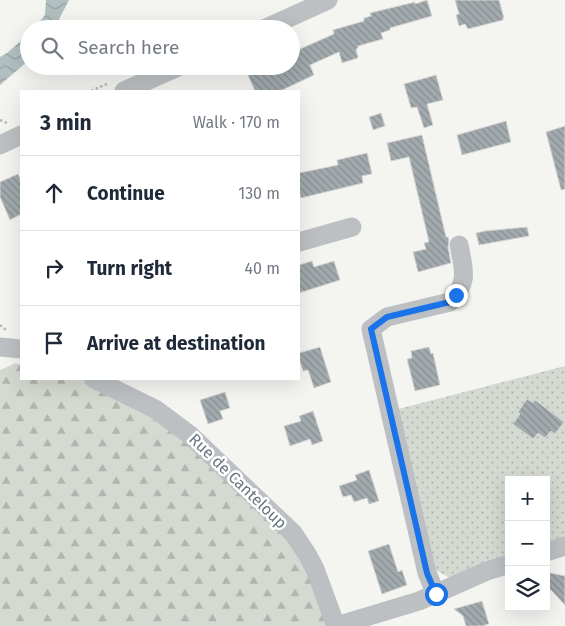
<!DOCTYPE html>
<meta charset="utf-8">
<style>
:root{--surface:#fff;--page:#f6f6f7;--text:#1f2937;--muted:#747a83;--line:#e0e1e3}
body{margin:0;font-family:"Fira Sans",sans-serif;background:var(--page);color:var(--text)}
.controls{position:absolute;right:15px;bottom:15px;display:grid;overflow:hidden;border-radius:0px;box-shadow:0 5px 20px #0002}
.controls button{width:45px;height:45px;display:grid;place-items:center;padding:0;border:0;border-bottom:1px solid var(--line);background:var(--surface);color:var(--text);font:25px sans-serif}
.stop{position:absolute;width:15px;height:15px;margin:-11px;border:4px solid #1a73e8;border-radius:50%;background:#fff}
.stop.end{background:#1a73e8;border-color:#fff;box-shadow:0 1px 5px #0008}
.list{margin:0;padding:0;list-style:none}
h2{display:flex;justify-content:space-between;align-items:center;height:65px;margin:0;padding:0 20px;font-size:21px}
h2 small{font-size:16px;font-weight:400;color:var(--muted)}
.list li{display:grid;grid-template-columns:32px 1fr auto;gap:15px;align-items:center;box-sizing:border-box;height:75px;padding:0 20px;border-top:1px solid var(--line)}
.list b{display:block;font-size:19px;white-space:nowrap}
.list em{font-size:16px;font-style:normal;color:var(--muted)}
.icon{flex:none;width:28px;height:28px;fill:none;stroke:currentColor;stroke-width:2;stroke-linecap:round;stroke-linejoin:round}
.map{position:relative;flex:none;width:565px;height:626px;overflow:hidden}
.search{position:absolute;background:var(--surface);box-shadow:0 5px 20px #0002;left:20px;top:20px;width:280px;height:55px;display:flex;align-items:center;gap:12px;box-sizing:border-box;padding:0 18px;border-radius:28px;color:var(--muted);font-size:19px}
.panel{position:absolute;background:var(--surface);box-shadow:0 5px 20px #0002;left:20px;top:90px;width:280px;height:290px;border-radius:0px}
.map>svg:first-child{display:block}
</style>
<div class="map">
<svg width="565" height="626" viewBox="0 0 565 626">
<defs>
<pattern id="forest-firs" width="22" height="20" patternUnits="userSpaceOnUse" patternTransform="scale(1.25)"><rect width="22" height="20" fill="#d4d9d1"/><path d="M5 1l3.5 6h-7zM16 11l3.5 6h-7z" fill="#b0b5af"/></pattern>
<pattern id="garden-dots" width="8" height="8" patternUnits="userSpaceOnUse" patternTransform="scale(1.25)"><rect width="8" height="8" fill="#d4d9d1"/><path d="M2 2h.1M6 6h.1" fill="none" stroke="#b0b5af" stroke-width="1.8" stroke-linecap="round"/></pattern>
<pattern id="water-waves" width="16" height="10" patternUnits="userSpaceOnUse" patternTransform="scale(1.25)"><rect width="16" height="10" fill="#b2bfc1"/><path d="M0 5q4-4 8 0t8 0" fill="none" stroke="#95a0a2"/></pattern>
<pattern id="building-back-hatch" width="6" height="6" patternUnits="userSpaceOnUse" patternTransform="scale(1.25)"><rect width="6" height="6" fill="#a2aaae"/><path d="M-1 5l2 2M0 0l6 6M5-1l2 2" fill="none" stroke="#888f93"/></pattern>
</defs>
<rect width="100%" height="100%" fill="#f4f4f1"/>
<polygon fill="url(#forest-firs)" points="16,363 21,365 21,379 94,379 155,409 293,533 336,626 0,626 0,370"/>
<polygon fill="url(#garden-dots)" points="565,366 565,537 546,543 546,480 509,480 509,555 487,562 452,579 432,568 398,409"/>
<g fill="url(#water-waves)">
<polygon points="46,0 69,0 54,29 34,29 45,15"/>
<polygon points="29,34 29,60 0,85 0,57 7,53"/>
</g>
<g fill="url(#building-back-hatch)" stroke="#d6d5d4">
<polygon points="427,0 432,16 390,28 390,30 381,33 383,39 358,46 358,48 356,49 358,58 342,63 339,52 310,65 314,75 280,91 255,91 244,66 291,66 291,53 334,34 333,30 364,21 364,18 371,16 370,13 415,2 415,4"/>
<polygon points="455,0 499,0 504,18 503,18 503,20 468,29 465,24 459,26 456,15 459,14"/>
<polygon points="436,75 443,100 427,104 433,125 424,128 417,107 411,108 404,84"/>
<polygon points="381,113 385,126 373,130 369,117"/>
<polygon points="506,121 511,142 462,155 457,135"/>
<polygon points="565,126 565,189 561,190 546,132"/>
<polygon points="422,135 446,237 448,237 449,240 448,247 451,263 418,272 413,252 426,249 424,243 429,242 409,157 391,161 387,143"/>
<polygon points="367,153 372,174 362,176 363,183 301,198 299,192 299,173 338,165 337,160"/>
<polygon points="18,174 21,181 21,214 10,220 0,197 0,182"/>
<polygon points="527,227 529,236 479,245 476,233 485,231"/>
<polygon points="312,261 314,267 334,261 340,280 299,293 299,265"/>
<polygon points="320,347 331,382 314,388 308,370 303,371 299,358 299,353"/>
<polygon points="429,347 431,354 433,353 440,385 415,391 407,359 412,358 411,351"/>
<polygon points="225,392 230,408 220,411 223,419 208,424 200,400"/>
<polygon points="527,399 533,403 535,400 564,422 555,434 551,431 545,438 538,433 533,439 513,424 520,414 518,412"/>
<polygon points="313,411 323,441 312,445 310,439 290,446 284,426 301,421 299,416"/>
<polygon points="369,470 379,501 369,504 367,498 354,502 351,495 343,497 339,486 357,480 355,475"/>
<polygon points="389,544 398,572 402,570 407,585 382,594 368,551"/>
<polygon points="546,572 565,576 565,605 551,590 546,589"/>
<polygon points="482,601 489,624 482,626 466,626 463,616 454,609"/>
</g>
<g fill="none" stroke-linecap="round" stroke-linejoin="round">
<g stroke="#b6b9bb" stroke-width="2.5" stroke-dasharray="2.5 2.5" stroke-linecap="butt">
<polyline points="232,29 249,21"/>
<polyline points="91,91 109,83"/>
<polyline points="0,120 7,123"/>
<polyline points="0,325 6,330"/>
</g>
<g stroke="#bcc0c3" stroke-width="19">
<polyline points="264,29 328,0"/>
<polyline points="124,91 180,66"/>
<polyline points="0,145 21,135"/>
<polyline points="299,242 352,227"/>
<polyline points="0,347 21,349"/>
<polyline points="94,379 155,409 190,435 293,533 307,554 315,569 336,626"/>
<polyline points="546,552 565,546"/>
<path d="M436,594L427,573L371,329L387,317L450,302C469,283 464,270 459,245"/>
<polyline points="336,626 419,601 487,571 509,564"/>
</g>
</g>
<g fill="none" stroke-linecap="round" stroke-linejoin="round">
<polyline stroke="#1a73e8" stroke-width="6" points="436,594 427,573 371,329 387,317 450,302 456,295"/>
</g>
<g text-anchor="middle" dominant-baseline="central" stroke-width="5" stroke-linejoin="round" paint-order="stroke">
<g font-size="16" fill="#67777f" stroke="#fff">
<text transform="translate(238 481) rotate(44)">Rue de Canteloup</text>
</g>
</g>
</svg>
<div class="controls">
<button>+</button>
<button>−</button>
<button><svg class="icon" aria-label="layers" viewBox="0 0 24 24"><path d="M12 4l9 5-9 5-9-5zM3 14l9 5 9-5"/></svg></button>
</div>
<div class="stop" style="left:436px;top:594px"></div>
<div class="stop end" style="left:456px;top:295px"></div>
<div class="search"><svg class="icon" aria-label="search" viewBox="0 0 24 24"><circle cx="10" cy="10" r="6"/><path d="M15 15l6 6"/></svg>Search here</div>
<section class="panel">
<h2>3 min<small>Walk · 170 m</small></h2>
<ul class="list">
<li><svg class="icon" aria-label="ahead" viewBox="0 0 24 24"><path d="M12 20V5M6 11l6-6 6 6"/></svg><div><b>Continue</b></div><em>130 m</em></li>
<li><svg class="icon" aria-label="right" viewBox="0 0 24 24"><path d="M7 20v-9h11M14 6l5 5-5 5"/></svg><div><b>Turn right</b></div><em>40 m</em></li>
<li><svg class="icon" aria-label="arrive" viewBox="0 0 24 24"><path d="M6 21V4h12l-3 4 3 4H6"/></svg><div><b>Arrive at destination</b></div></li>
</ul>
</section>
</div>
